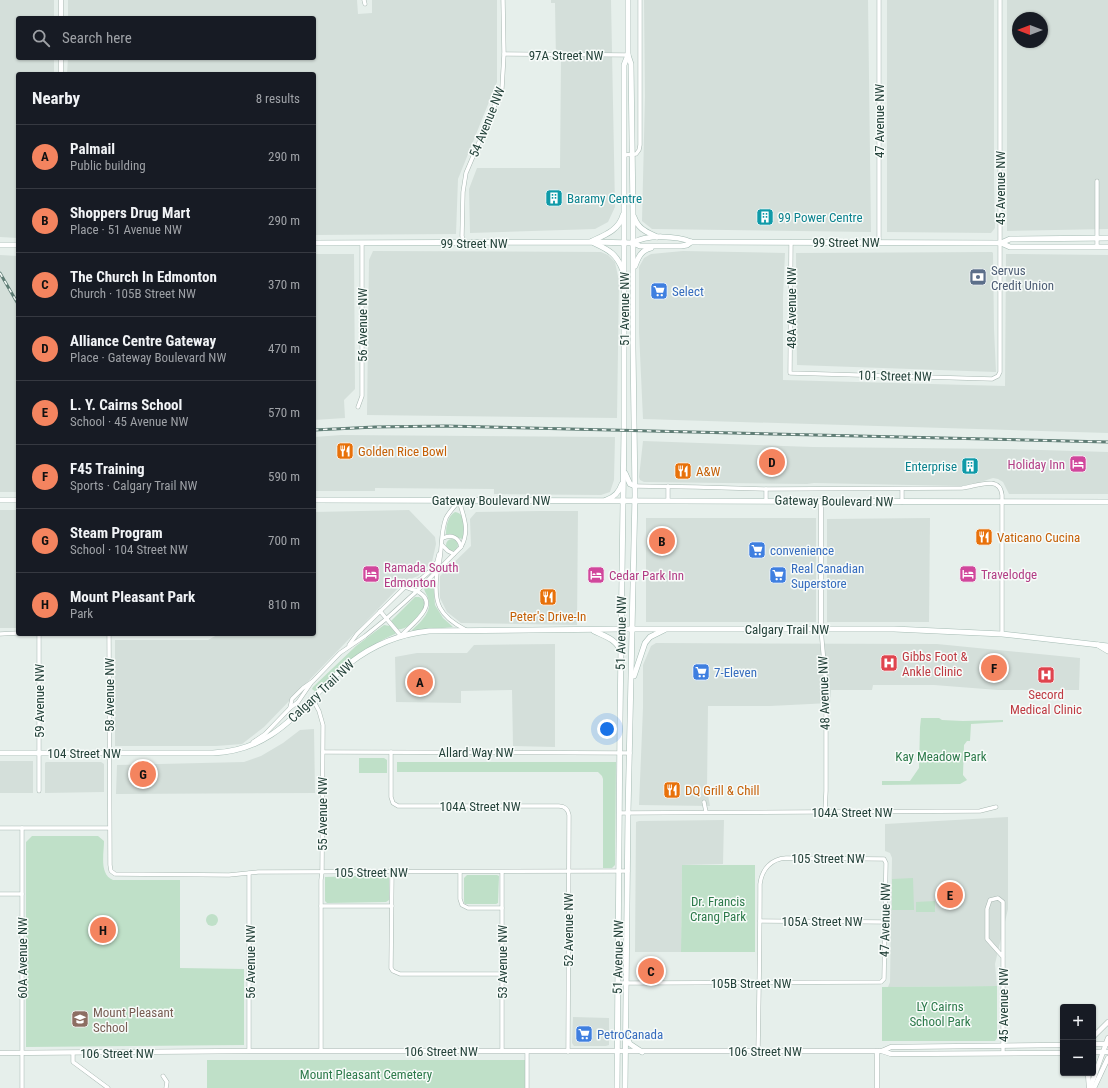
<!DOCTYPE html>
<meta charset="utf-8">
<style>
:root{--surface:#171b24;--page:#242831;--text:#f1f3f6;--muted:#9ea1a6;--line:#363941;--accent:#f4845f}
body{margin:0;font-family:"Roboto Condensed",sans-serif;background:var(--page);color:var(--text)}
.controls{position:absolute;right:12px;bottom:12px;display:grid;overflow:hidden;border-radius:4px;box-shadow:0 1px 3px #0004}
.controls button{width:36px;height:36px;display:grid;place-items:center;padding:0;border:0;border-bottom:1px solid var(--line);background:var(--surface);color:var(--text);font:20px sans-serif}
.compass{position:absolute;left:1012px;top:12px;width:36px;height:36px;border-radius:50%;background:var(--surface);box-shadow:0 1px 3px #0004;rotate:270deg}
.you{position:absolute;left:607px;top:729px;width:14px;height:14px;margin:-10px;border:3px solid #fff;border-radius:50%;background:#1a73e8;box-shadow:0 0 0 6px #1a73e833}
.badge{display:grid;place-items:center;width:26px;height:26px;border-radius:50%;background:var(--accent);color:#111;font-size:13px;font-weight:700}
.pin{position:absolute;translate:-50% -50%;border:2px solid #fff;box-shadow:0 1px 4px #0006}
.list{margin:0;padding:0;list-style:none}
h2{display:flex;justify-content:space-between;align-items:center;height:52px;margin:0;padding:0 16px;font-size:17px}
h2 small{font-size:13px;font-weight:400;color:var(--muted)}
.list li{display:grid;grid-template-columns:26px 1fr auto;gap:12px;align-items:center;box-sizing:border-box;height:64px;padding:0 16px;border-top:1px solid var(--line)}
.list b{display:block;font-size:15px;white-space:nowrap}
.list p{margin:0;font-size:13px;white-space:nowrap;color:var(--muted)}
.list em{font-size:13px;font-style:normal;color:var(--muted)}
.icon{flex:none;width:22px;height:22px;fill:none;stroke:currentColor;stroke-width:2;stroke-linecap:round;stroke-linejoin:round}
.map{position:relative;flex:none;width:1108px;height:1088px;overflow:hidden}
.search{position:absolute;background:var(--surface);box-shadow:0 1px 3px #0004;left:16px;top:16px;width:300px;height:44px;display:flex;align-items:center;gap:10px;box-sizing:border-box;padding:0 14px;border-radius:4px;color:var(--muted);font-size:15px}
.panel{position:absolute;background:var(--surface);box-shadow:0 1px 3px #0004;left:16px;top:72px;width:300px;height:564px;border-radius:4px}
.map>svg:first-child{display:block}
</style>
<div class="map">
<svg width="1108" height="1088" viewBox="0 0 1108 1088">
<rect width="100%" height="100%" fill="#e6efeb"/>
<g fill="#d4dfda" fill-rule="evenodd">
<polygon points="0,0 54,0 54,18 18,18 18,58 54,58 54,74 18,74 18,238 0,237"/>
<polygon points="68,0 357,0 358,14 372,13 372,0 497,0 497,82 458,179 456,234 314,235 314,74 67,74 68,58 314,58 314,18 68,18"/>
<polygon points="551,0 611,0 615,207 608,222 595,229 470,233 469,189 477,168 560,168 561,60 556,60 555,3 551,3"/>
<polygon points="644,0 868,0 871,232 652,229 642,221 645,97"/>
<polygon points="887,0 994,0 994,180 995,228 991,233 887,232"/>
<path d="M1007,0H1108V229L1007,231ZM1018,18H1042V42H1018Z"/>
<polygon points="373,251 601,252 608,255 615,262 619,281 617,418 367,415 369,260"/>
<polygon points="683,251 785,253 783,297 783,380 1005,386 1006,254 1108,255 1108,433 643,419 639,332 639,267 644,258 651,254"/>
<polygon points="992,252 993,253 994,329 996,372 797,365 796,253"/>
<polygon points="314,254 354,254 355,389 344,400 345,418 314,420"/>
<polygon points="0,255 18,256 18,492 0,492"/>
<polygon points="341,435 615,437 614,480 610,492 601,495 494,494 494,489 375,488 375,491 314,491 314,437"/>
<polygon points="643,441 813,447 1008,449 1108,452 1108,494 1009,494 1003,482 998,479 993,478 974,484 960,486 814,483 807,484 644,482 640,480 639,477"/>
<rect x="0" y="510" width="18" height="118"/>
<polygon points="409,510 435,537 436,544 432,562 418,576 405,581 264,727 242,744 216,746 115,746 115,640 208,640 219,634 314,634 314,512"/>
<polygon points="540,511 578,511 577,625 461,623 447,612 440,598 440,576 471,546 470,519 476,512"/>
<rect x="646" y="518" width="170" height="104"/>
<polygon points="930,518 929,622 827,622 827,519"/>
<polygon points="656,643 937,644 1080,658 1079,690 998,690 934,685 873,685 872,690 831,690 830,703 770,706 708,706 707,789 710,806 639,805 643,708 643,665 651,646"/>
<polygon points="555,644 555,747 513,746 512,690 461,691 461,703 396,702 395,657 417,653 467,653 474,645"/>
<polygon points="314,729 315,793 116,794 117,765 244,762 261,756 283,743 300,730"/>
<rect x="0" y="761" width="33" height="32"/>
<polygon points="46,762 101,762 104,764 104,792 45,793 45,763"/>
<polygon points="1008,817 1008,909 995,964 997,986 888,987 890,982 892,858 890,853 885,851 885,824"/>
<polygon points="724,820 723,864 682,865 681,952 635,952 636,822 639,821"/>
<polygon points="573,1017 609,1018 609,1045 606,1046 574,1046 572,1043"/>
</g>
<g fill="#bfe0c8">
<path d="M455,512C467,514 464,529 464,538L462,539L446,534C446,526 448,516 455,512Z"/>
<circle cx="452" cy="545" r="6"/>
<path d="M433,580L435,605L443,618L453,627L413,631L412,630C421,622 433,611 428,598C427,595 425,592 424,589Z"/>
<path d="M415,597H419L423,599C424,602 425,605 424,609C421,616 406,631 398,629L391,621Z"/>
<path d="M384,625L390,626L396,633L395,634C364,647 341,670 316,692L312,689L313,687L356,646Z"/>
<polygon points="921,718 939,718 942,720 963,721 1003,720 1003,722 971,724 970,741 967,741 964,745 963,775 967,780 960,784 882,785 882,781 910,781 919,768 920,727"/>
<polygon points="359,758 384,758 387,760 387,773 359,773"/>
<polygon points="397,762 616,762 615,865 612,868 603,868 603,779 602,776 598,772 397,772"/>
<path d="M32,836H98L104,841C104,854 99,874 113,880H180V968L244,969V1045L26,1047V842Z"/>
<polygon points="682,865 755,865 755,952 681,952"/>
<polygon points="386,875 389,878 389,900 386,902 327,903 325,901 325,877"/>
<polygon points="467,875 497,875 499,876 498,903 496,904 465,904 464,902 464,878"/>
<polygon points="913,878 914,910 892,910 892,879"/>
<polygon points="935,901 935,912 916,912 916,902"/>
<circle cx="212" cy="920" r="6"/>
<polygon points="997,986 997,1038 995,1041 882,1041 882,987"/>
<rect x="207" y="1060" width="318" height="28"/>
</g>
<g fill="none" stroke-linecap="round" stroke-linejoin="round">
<defs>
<g id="minor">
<polyline points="364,0 365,4"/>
<polyline points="504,54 628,55"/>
<polyline points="625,155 636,154 639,150 640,145 640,0"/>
<polyline points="1097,181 1097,247"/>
<polyline points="791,242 790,373 992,379 998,376 1000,372 1000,0"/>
<polyline points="879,242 879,0"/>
<polyline points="464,243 462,236 463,192 466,173 502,88 504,54 503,0"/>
<polyline points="358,407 362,396 362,243"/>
<path d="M635,486L696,487L766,489L962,488C975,487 1000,474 1002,495V634"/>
<polyline points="902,489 902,502"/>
<polyline points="668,500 668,486"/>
<path d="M459,501C455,506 449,512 446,518C441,530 442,545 440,558C440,563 437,568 437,573C433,603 439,616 466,630"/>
<polyline points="766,501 766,489"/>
<path d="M443,538C451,534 459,537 461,547"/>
<polyline points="442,545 448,551 454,554"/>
<path d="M380,611L401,636C408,627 440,606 420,593C416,590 410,589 405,587"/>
<polyline points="821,629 826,686 826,791 825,812"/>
<polyline points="0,634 18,633"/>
<polyline points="109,634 110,865 111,871 115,874 229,875 258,872 628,871"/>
<polyline points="349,645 357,634 405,587 421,579 430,571 437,562 439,554"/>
<polyline points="312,698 319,711 323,725 322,872 321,880 321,1051"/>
<path d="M290,708L292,699L303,688L313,681L340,653L365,636L386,619L417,591L461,547C470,531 464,517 459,501"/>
<polyline points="253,742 265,734 290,708 298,702 311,683"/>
<polyline points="323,752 630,753"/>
<path d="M391,752V797L393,803L398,806H559C564,806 568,809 569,815L568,1052"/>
<polyline points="39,791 39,634"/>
<polyline points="704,802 706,812"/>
<polyline points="619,813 980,811 996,807"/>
<polyline points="0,828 109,828"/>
<polyline points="22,828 22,1088"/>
<polyline points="392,872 391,968 393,971 400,974 502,974"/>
<polyline points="249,873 249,1051"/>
<polyline points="460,873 460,899 462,905 468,908 502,908"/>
<polyline points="0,894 22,894"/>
<polyline points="321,906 392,906"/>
<polyline points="760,921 885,922"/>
<path d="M617,983H637L881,982L884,979L886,863L884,859L786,858C771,859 762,869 760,884C760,940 759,996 758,1051"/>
<polyline points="502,1051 502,872"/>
<polyline points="527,1051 527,1088"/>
<polyline points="73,1053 73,1062 108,1088"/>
<polyline points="1003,1053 1003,902 998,898 990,900 987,909 987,939 1003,957"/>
<polyline points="163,1076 167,1082 166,1088"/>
</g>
<g id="tertiary">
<polyline points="61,0 61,18"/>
<polyline points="61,74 61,58"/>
<polyline points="821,629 821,502"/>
<polyline points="1093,1037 1108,1022"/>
<polyline points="1093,1044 1107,1044"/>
<polyline points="877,1051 877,1088"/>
<polyline points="882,1051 891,1047 1063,1045"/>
<polyline points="1093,1052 1108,1052"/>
<polyline points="0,1053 249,1051 882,1051 891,1054 1063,1053"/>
<polyline points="1088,1073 1089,1087"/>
<polyline points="1090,1088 1108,1038"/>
<polyline points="1094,1088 1108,1058"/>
</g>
<g id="secondary">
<path d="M634,217C638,229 647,232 657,237"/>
<path d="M592,241C605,235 619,230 623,215"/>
<polyline points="314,243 591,242 633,243 640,246 681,246 687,245 691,242"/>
<path d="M594,243C609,250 617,254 623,271"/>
<path d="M633,243C646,234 678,236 691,242L1001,243L1010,247H1108"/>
<polyline points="1001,243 1010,239 1108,238"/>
<polyline points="0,245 18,245"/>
<path d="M635,266C638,258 641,250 651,248"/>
<polyline points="625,473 630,484 635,486"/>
<polyline points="0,500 18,500"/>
<polyline points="314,500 1108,502"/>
<path d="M606,500C615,497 619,492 622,484"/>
<path d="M594,631C604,636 616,639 620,650"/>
<polyline points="1098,645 1108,651"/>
<polyline points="634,676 645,643 650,637 664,630"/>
<path d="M0,753H213C281,750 303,700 350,663C373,645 400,634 429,631L621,629H894L1002,634L1108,646"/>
<polyline points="626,1036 630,1044 642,1052"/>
<polyline points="617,1088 620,720 624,430 624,65 628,55"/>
<polyline points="625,1088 628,813 635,495 633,348 633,213 631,64 628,55 628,0"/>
</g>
</defs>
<use href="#minor" stroke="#a8b8b2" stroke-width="4.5"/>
<use href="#tertiary" stroke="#a8b8b2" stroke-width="5.5"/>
<use href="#secondary" stroke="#a4bbb3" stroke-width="6"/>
<use href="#minor" stroke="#fff" stroke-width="3.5"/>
<use href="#tertiary" stroke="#fff" stroke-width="4.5"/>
<use href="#secondary" stroke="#fff" stroke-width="5"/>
<defs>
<g id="rail">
<polyline points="0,273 18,304"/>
<polyline points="314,430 375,427 445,426 1108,442"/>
</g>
</defs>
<use href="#rail" stroke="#5f7d75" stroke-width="3"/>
<use href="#rail" stroke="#f7fbf9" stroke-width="1.5" stroke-dasharray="4.5" stroke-linecap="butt"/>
</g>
<defs>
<symbol id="building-square" viewBox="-11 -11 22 22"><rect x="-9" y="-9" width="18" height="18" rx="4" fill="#0f9aa8" stroke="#f7fbf9"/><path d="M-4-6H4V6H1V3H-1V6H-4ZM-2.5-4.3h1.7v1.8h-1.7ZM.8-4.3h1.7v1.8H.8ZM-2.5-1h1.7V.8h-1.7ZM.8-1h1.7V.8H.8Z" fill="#fff"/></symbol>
<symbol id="bank-square" viewBox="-11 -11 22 22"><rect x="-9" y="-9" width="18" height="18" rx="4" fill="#5c6f8a" stroke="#f7fbf9"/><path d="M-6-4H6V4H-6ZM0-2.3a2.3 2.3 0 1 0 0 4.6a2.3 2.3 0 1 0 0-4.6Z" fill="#fff"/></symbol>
<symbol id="supermarket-square" viewBox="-11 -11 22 22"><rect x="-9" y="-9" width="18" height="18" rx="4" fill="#3f7fe0" stroke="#f7fbf9"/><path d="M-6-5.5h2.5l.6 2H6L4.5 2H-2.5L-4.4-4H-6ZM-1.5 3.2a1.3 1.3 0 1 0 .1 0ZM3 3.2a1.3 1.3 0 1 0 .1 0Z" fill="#fff"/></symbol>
<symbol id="restaurant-square" viewBox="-11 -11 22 22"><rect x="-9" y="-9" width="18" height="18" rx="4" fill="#e8710a" stroke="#f7fbf9"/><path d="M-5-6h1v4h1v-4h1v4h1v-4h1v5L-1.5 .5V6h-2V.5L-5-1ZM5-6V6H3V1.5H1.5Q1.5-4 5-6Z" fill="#fff"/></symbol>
<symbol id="hotel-square" viewBox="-11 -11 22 22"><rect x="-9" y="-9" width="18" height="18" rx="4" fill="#d1479c" stroke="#f7fbf9"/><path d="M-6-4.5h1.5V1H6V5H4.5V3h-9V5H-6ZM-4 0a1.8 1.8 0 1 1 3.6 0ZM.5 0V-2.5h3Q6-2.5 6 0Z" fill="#fff"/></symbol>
<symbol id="hospital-square" viewBox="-11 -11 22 22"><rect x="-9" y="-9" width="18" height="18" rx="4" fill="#e0444e" stroke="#f7fbf9"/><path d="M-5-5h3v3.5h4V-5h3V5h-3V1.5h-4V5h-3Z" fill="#fff"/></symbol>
<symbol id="school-square" viewBox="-11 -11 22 22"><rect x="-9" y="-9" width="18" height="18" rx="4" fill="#8d6e63" stroke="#f7fbf9"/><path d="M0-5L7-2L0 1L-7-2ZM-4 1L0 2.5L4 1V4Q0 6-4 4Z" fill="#fff"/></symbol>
</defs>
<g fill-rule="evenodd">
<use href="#building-square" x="544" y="188" width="20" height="20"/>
<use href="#building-square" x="755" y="207" width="20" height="20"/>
<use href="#bank-square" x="968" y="267" width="20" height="20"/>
<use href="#supermarket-square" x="649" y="281" width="20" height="20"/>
<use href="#restaurant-square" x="335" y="441" width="20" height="20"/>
<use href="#hotel-square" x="1068" y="454" width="20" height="20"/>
<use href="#building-square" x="960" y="456" width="20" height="20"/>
<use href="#restaurant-square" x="673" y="461" width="20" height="20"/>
<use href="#restaurant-square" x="974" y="527" width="20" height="20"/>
<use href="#supermarket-square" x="747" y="540" width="20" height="20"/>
<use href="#hotel-square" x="361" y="564" width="20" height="20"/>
<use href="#hotel-square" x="958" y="564" width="20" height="20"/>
<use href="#hotel-square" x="586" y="565" width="20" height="20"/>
<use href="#supermarket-square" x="768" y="565" width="20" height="20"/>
<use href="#restaurant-square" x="538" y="587" width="20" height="20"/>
<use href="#hospital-square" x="879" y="653" width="20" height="20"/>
<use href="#supermarket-square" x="691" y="662" width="20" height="20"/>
<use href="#hospital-square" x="1036" y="665" width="20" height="20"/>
<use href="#restaurant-square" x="662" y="780" width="20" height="20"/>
<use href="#school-square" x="70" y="1009" width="20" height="20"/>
<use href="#supermarket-square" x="574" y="1024" width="20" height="20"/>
</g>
<g text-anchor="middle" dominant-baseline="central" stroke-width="3" stroke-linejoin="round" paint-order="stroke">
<g font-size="13" fill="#24423a" stroke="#f7fbf9">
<text x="566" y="55">97A Street NW</text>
<text transform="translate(879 121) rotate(-90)">47 Avenue NW</text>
<text transform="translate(487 122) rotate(-68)">54 Avenue NW</text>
<text transform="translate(1000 188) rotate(-90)">45 Avenue NW</text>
<text x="846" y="242">99 Street NW</text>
<text x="474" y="243">99 Street NW</text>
<text transform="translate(791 308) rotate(-90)">48A Avenue NW</text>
<text transform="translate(624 309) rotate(-90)">51 Avenue NW</text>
<text transform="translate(362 325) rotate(-90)">56 Avenue NW</text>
<text transform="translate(895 376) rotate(1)">101 Street NW</text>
<text x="491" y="500">Gateway Boulevard NW</text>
<text transform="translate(834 501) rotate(1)">Gateway Boulevard NW</text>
<text x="787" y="629">Calgary Trail NW</text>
<text transform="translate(621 633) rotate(-89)">51 Avenue NW</text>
<text transform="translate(321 691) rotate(-43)">Calgary Trail NW</text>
<text transform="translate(824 693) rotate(-92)">48 Avenue NW</text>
<text transform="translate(109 695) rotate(-90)">58 Avenue NW</text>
<text transform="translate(39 701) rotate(-90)">59 Avenue NW</text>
<text x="476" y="752">Allard Way NW</text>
<text x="84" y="753">104 Street NW</text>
<text x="480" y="806">104A Street NW</text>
<text x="852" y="812">104A Street NW</text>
<text transform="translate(322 814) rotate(-90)">55 Avenue NW</text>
<text x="828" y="858">105 Street NW</text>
<text x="371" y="872">105 Street NW</text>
<text transform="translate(885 920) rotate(-89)">47 Avenue NW</text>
<text x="822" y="921">105A Street NW</text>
<text transform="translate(568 930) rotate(-90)">52 Avenue NW</text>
<text transform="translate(618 957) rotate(-89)">51 Avenue NW</text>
<text transform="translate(22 958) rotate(-90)">60A Avenue NW</text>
<text transform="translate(250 962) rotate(-90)">56 Avenue NW</text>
<text transform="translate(502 962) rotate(-90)">53 Avenue NW</text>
<text x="751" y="983">105B Street NW</text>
<text transform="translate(1003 1005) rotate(-90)">45 Avenue NW</text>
<text x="441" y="1051">106 Street NW</text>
<text x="765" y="1051">106 Street NW</text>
<text x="117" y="1053">106 Street NW</text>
</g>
<g font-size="13" fill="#0d838f" stroke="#f7fbf9" text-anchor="start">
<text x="567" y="198">Baramy Centre</text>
<text x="778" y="217">99 Power Centre</text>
<text x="957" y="466" text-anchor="end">Enterprise</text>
</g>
<g font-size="13" fill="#4e5e75" stroke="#f7fbf9" text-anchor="start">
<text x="991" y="270">Servus<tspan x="991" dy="15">Credit Union</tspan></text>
</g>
<g font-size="13" fill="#366cbe" stroke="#f7fbf9" text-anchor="start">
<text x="672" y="291">Select</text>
<text x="770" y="550">convenience</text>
<text x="791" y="568">Real Canadian<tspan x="791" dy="15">Superstore</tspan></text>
<text x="714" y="672">7-Eleven</text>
<text x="597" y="1034">PetroCanada</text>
</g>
<g font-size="13" fill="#c56008" stroke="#f7fbf9" text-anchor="start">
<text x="358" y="451">Golden Rice Bowl</text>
<text x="696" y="471">A&amp;W</text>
<text x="997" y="537">Vaticano Cucina</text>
<text x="548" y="616" text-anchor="middle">Peter's Drive-In</text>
<text x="685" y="790">DQ Grill &amp; Chill</text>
</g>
<g font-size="13" fill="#b23c85" stroke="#f7fbf9" text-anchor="start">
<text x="1065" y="464" text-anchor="end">Holiday Inn</text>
<text x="384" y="567">Ramada South<tspan x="384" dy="15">Edmonton</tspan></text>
<text x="981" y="574">Travelodge</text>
<text x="609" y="575">Cedar Park Inn</text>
</g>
<g font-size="13" fill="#be3a42" stroke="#f7fbf9" text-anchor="start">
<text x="902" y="656">Gibbs Foot &amp;<tspan x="902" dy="15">Ankle Clinic</tspan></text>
<text x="1046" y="694" text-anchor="middle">Secord<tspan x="1046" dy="15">Medical Clinic</tspan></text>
</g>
<g font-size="13" fill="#2d7a4b" stroke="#f7fbf9">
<text x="941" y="756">Kay Meadow Park</text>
<text x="718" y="901">Dr. Francis<tspan x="718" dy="15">Crang Park</tspan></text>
<text x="940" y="1006">LY Cairns<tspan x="940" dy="15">School Park</tspan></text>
<text x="366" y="1074">Mount Pleasant Cemetery</text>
</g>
<g font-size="13" fill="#785e54" stroke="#f7fbf9" text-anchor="start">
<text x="93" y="1012">Mount Pleasant<tspan x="93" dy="15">School</tspan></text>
</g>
</g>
</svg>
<div class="controls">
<button>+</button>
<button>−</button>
</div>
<svg class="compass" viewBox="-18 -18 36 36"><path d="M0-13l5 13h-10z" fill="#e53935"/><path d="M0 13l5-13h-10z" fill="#9ea1a6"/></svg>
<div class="you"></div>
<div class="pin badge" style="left:420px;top:682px">A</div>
<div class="pin badge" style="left:662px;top:541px">B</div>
<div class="pin badge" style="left:651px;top:971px">C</div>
<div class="pin badge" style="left:772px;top:462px">D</div>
<div class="pin badge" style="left:950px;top:895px">E</div>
<div class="pin badge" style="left:994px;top:668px">F</div>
<div class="pin badge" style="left:143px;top:774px">G</div>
<div class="pin badge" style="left:103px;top:930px">H</div>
<div class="search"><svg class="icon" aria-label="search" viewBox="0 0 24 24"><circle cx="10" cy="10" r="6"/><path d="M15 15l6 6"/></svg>Search here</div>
<section class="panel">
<h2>Nearby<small>8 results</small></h2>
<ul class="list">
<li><span class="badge">A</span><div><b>Palmail</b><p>Public building</p></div><em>290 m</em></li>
<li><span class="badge">B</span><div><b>Shoppers Drug Mart</b><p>Place · 51 Avenue NW</p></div><em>290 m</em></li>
<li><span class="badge">C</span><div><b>The Church In Edmonton</b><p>Church · 105B Street NW</p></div><em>370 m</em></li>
<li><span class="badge">D</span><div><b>Alliance Centre Gateway</b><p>Place · Gateway Boulevard NW</p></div><em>470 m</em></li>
<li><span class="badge">E</span><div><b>L. Y. Cairns School</b><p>School · 45 Avenue NW</p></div><em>570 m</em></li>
<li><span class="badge">F</span><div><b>F45 Training</b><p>Sports · Calgary Trail NW</p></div><em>590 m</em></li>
<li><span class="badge">G</span><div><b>Steam Program</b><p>School · 104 Street NW</p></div><em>700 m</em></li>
<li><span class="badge">H</span><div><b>Mount Pleasant Park</b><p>Park</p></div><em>810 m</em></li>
</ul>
</section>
</div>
